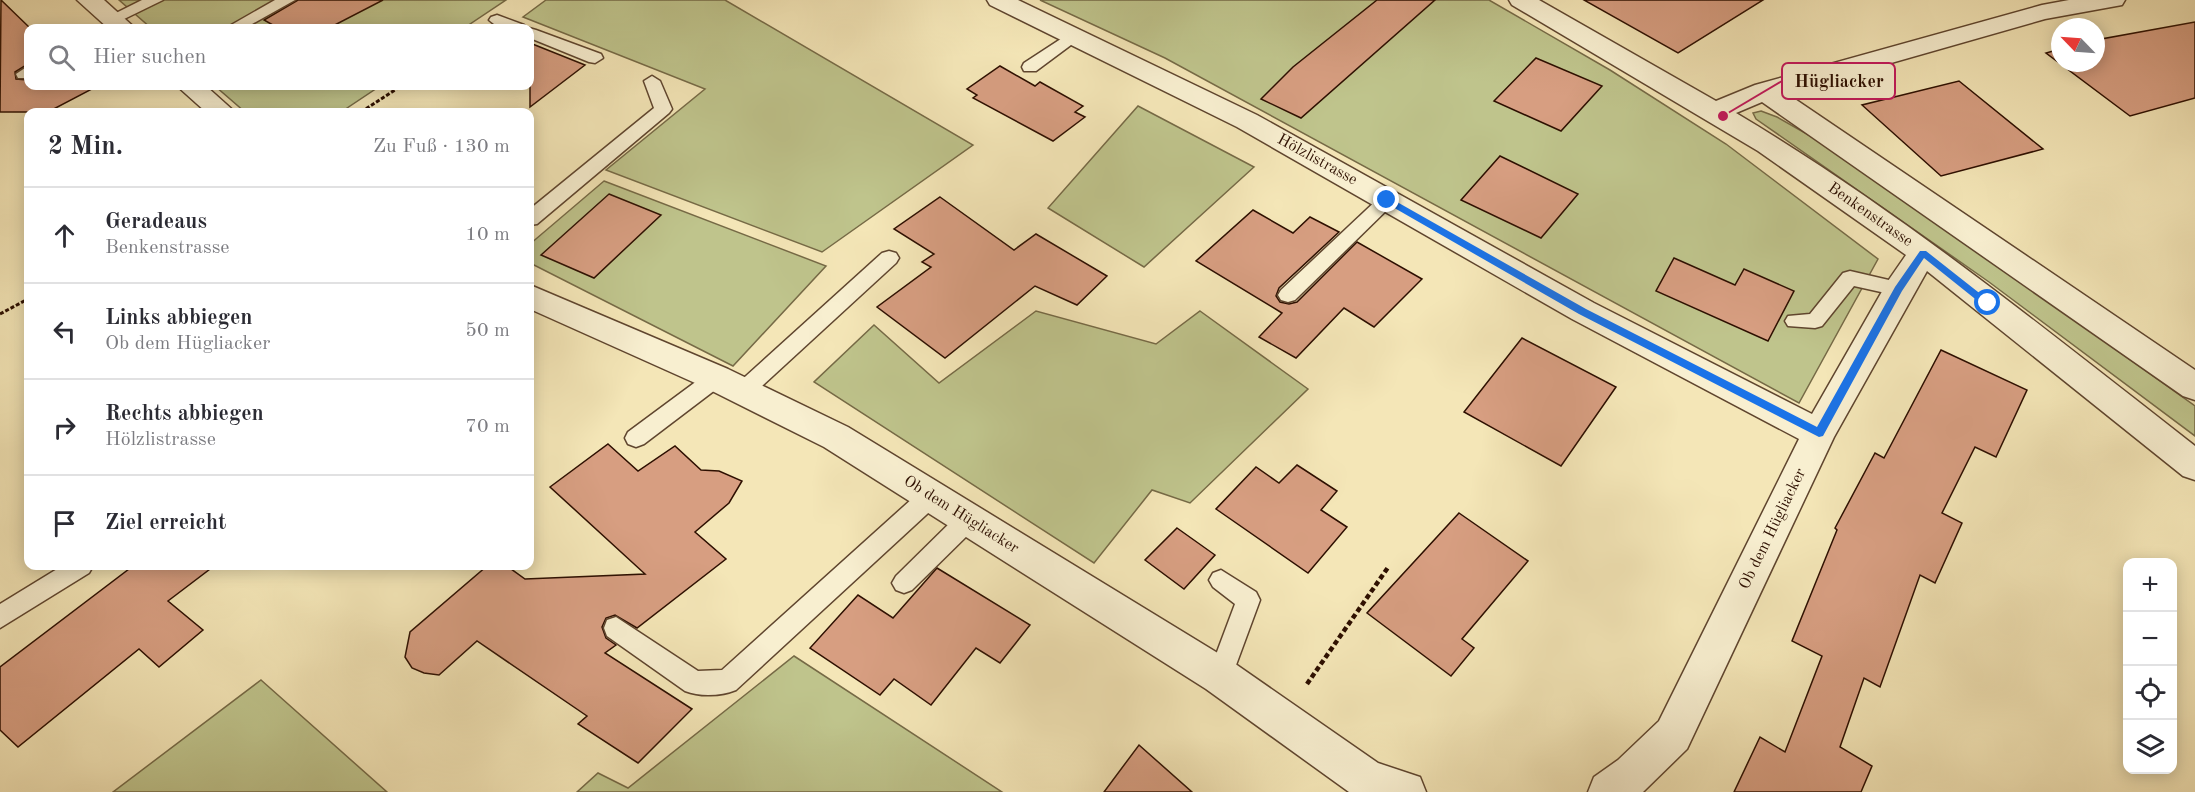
<!DOCTYPE html>
<html lang="de">
<meta charset="utf-8">
<style>
:root{--surface:#fff;--page:#f7f7f7;--text:#2b2b33;--muted:#7c7c81;--line:#e1e1e2}
body{margin:0;font-family:"Old Standard TT",serif;background:var(--page);color:var(--text)}
.controls{position:absolute;right:18px;bottom:18px;display:grid;overflow:hidden;border-radius:12px;box-shadow:0 3px 15px #0003}
.controls button{width:54px;height:54px;display:grid;place-items:center;padding:0;border:0;border-bottom:2px solid var(--line);background:var(--surface);color:var(--text);font:30px sans-serif}
.compass{position:absolute;left:2051px;top:18px;width:54px;height:54px;border-radius:50%;background:var(--surface);box-shadow:0 3px 15px #0003;rotate:295deg}
.stop{position:absolute;width:18px;height:18px;margin:-14px;border:4px solid #1a73e8;border-radius:50%;background:#fff}
.stop.end{background:#1a73e8;border-color:#fff;box-shadow:0 2px 6px #0008}
.list{margin:0;padding:0;list-style:none}
h2{display:flex;justify-content:space-between;align-items:center;height:78px;margin:0;padding:0 24px;font-size:26px}
h2 small{font-size:20px;font-weight:400;color:var(--muted)}
.list li{display:grid;grid-template-columns:39px 1fr auto;gap:18px;align-items:center;box-sizing:border-box;height:96px;padding:0 24px;border-top:2px solid var(--line)}
.list b{display:block;font-size:22px;white-space:nowrap}
.list p{margin:0;font-size:20px;white-space:nowrap;color:var(--muted)}
.list em{font-size:20px;font-style:normal;color:var(--muted)}
.icon{flex:none;width:33px;height:33px;fill:none;stroke:currentColor;stroke-width:2;stroke-linecap:round;stroke-linejoin:round}
.map{position:relative;flex:none;width:2195px;height:792px;overflow:hidden}
.search{position:absolute;background:var(--surface);box-shadow:0 3px 15px #0003;left:24px;top:24px;width:510px;height:66px;display:flex;align-items:center;gap:15px;box-sizing:border-box;padding:0 21px;border-radius:12px;color:var(--muted);font-size:22px}
.panel{position:absolute;background:var(--surface);box-shadow:0 3px 15px #0003;left:24px;top:108px;width:510px;height:462px;border-radius:12px}
.map>svg:first-child{display:block}
</style>
<div class="map">
<svg width="2195" height="792" viewBox="0 0 2195 792">
<rect width="100%" height="100%" fill="#f4e6b7"/>
<filter id="stains"><feTurbulence type="fractalNoise" baseFrequency=".00333" numOctaves="4"/><feColorMatrix values="0 0 0 0 .2 0 0 0 0 .09 0 0 0 0 .02 0 0 0 .5 -.17"/></filter>
<radialGradient id="worn" r=".72"><stop offset=".6" stop-color="#630" stop-opacity="0"/><stop offset="1" stop-color="#630" stop-opacity=".3"/></radialGradient>
<g fill="#bfc48c" stroke="#766a46" stroke-width="1.5">
<polygon points="119,0 506,0 464,28 151,28"/>
<polygon points="546,0 725,0 973,145 822,252 606,170 705,89 523,17"/>
<polygon points="1040,0 1489,0 1610,70 1726,144 1878,259 1799,403 1165,58"/>
<polygon points="215,86 380,86 341,112 245,112"/>
<polygon points="1138,106 1254,167 1144,267 1048,208"/>
<polygon points="1761,111 1777,117 1842,154 2195,406 2195,436 1989,282 1756,119 1753,113"/>
<polygon points="604,181 826,266 733,366 530,263 530,244"/>
<polygon points="1200,311 1308,389 1190,503 1152,490 1094,563 814,382 874,325 939,383 1036,311 1156,344"/>
<polygon points="794,656 1002,792 577,792 598,773 628,788"/>
<polygon points="261,680 387,792 113,792"/>
</g>
<g fill="#d79e81" stroke="#2d0f00" stroke-width="1.5">
<polygon points="1,0 30,28 28,64 15,72 16,79 28,80 28,86 88,86 92,89 48,112 0,112"/>
<polygon points="298,0 383,0 329,28 278,28 264,20"/>
<polygon points="1377,0 1435,0 1301,118 1261,99 1293,67"/>
<polygon points="1584,0 1763,0 1678,53"/>
<polygon points="2195,22 2195,98 2130,116 2046,53 2060,49 2060,63 2096,63 2096,40"/>
<polygon points="530,43 585,65 530,107"/>
<polygon points="1536,58 1602,86 1561,131 1494,101"/>
<polygon points="1000,66 1035,86 1040,82 1083,106 1075,112 1085,117 1053,141 973,98 977,95 967,89"/>
<polygon points="1959,81 2043,149 1941,176 1862,105"/>
<polygon points="1500,156 1578,194 1541,238 1461,200"/>
<polygon points="609,194 661,215 594,278 541,255"/>
<polygon points="940,197 1014,250 1036,234 1107,276 1077,305 1035,286 945,358 877,307 931,267 922,262 934,254 894,229"/>
<polygon points="1253,210 1293,233 1310,217 1339,232 1279,288 1276,296 1280,302 1289,304 1297,302 1357,242 1422,279 1374,327 1344,308 1296,358 1259,337 1282,313 1196,261"/>
<polygon points="1674,258 1735,285 1744,269 1794,291 1768,341 1656,291"/>
<polygon points="1522,338 1616,387 1561,466 1464,412"/>
<polygon points="1941,350 2027,390 1996,457 1975,447 1942,513 1962,523 1935,583 1920,575 1880,687 1864,678 1840,747 1872,766 1861,792 1734,792 1760,737 1785,752 1822,656 1792,641 1837,530 1835,528 1875,453 1884,458"/>
<polygon points="608,444 638,471 675,446 701,470 719,471 742,481 729,503 695,532 726,559 637,628 615,615 606,618 602,627 606,638 616,645 605,653 692,709 638,763 578,724 587,716 477,641 439,675 424,673 412,668 405,657 410,632 487,566 507,566 525,579 645,574 550,487"/>
<polygon points="1297,465 1337,491 1321,510 1347,527 1308,573 1216,509 1256,467 1279,483"/>
<polygon points="1459,513 1528,561 1462,639 1474,648 1451,676 1367,613"/>
<polygon points="1177,528 1215,555 1184,589 1145,560"/>
<polygon points="133,566 214,566 168,601 203,630 159,667 139,649 18,747 0,730 0,667"/>
<polygon points="937,568 1030,625 1000,663 976,648 931,705 894,679 880,695 810,648 858,595 893,618"/>
<polygon points="1139,745 1192,792 1104,792"/>
</g>
<g fill="none" stroke-linecap="round" stroke-linejoin="round">
<defs>
<g id="service">
<polygon points="142,0 163,0 118,22 112,24 104,19"/>
<polygon points="275,0 295,0 245,28 226,28"/>
<path d="M497,15L524,25L526,28C513,29 499,30 489,20L491,17Z"/>
<polygon points="529,28 536,30 601,54 603,58 595,63 589,62 530,38"/>
<polygon points="1073,31 1079,33 1081,36 1079,39 1036,71 1024,71 1022,67 1024,63"/>
<polygon points="28,66 28,78 18,78 16,74"/>
<polygon points="652,76 660,81 672,109 669,113 537,224 530,225 530,209 654,108 644,81"/>
<polygon points="1387,194 1393,196 1396,200 1393,204 1295,300 1288,302 1281,300 1278,295 1281,290 1381,196"/>
<polygon points="889,251 896,253 899,258 896,263 750,397 743,399 736,397 733,391 736,385 882,253"/>
<polygon points="1850,271 1906,284 1909,289 1906,294 1899,296 1854,286 1822,326 1815,328 1788,326 1785,321 1788,316 1810,314 1843,273"/>
<polygon points="716,370 723,372 726,378 723,384 644,444 636,447 628,444 625,438 628,432 709,372"/>
<path d="M931,487L939,489L942,496L939,503L736,690C721,696 700,697 685,691L607,636L604,628L607,620L616,617L698,671L722,670L923,489Z"/>
<polygon points="969,509 977,512 980,519 977,526 912,590 904,593 896,590 892,583 896,576 961,512"/>
<polygon points="62,566 93,566 89,573 0,628 0,604"/>
<polygon points="1221,570 1256,592 1260,600 1229,684 1220,688 1211,684 1208,676 1235,604 1213,587 1209,580 1213,573"/>
</g>
<g id="minor">
<polygon points="77,0 104,0 135,28 108,28"/>
<path d="M987,0H1018L1257,115L1594,303L1812,414L1888,281L1906,255L1758,151L1512,5L1509,0H1539L1716,101L1755,85L2042,5L2069,0H2125L2122,5L2045,19L1786,93L2195,370V400L2183,396L1762,102L1736,113C1899,210 2046,330 2195,446V480L2183,476L1927,271L1834,437L1687,749L1643,792H1588L1594,777L1618,760L1659,721L1799,439L1572,319L1237,127L990,5Z"/>
<polygon points="177,86 206,86 235,112 206,112"/>
<polygon points="530,285 728,369 848,427 1234,663 1378,763 1420,777 1426,792 1349,792 1206,689 824,447 704,387 530,309"/>
</g>
</defs>
<use href="#service" stroke="#5f452e" stroke-width="3"/>
<use href="#minor" stroke="#5f452e" stroke-width="3"/>
<g stroke="#2d0f00" stroke-width="3" stroke-dasharray="4 2" stroke-linecap="butt">
<polyline points="361,112 401,86"/>
<polyline points="0,314 28,299"/>
</g>
<polyline stroke="#2d0f00" stroke-width="4.5" stroke-dasharray="5 3" stroke-linecap="butt" points="1307,684 1389,566"/>
<use href="#service" fill="#f8efd0" fill-rule="evenodd"/>
<use href="#minor" fill="#f8efd0" fill-rule="evenodd"/>
</g>
<polygon fill="#1a73e8" points="1384,198 1390,198 1586,309 1817,427 1895,287 1920,251 1926,251 1992,303 1984,306 1924,258 1902,291 1823,436 1819,437 1579,314 1384,202"/>
<g text-anchor="middle" dominant-baseline="central" stroke-width="4.5" stroke-linejoin="round" paint-order="stroke">
<g font-size="16" fill="#2d0f00" stroke="#f8efd0">
<text transform="translate(1317 160) rotate(29)">Hölzlistrasse</text>
<text transform="translate(1870 215) rotate(35)">Benkenstrasse</text>
<text transform="translate(961 515) rotate(32)">Ob dem Hügliacker</text>
<text transform="translate(1773 529) rotate(-64)">Ob dem Hügliacker</text>
</g>
</g>
<path fill="none" stroke="#c2185b" stroke-width="2" d="M1723 116L1782 81"/>
<circle fill="#c2185b" stroke="#f8efd0" stroke-width="2" cx="1723" cy="116" r="6"/>
<rect fill="#f8efd0" stroke="#c2185b" stroke-width="2" x="1782" y="63" width="113" height="36" rx="6"/>
<g font-size="18" text-anchor="middle" font-weight="bold" fill="#2d0f00">
<text x="1839" y="87">Hügliacker</text>
</g>
<rect width="100%" height="100%" filter="url(#stains)"/>
<rect width="100%" height="100%" fill="url(#worn)"/>
</svg>
<div class="controls">
<button>+</button>
<button>−</button>
<button><svg class="icon" aria-label="locate" viewBox="0 0 24 24"><circle cx="12" cy="12" r="6"/><path d="M12 2v4M12 18v4M2 12h4M18 12h4"/></svg></button>
<button><svg class="icon" aria-label="layers" viewBox="0 0 24 24"><path d="M12 4l9 5-9 5-9-5zM3 14l9 5 9-5"/></svg></button>
</div>
<svg class="compass" viewBox="-18 -18 36 36"><path d="M0-13l5 13h-10z" fill="#e53935"/><path d="M0 13l5-13h-10z" fill="#7c7c81"/></svg>
<div class="stop" style="left:1988px;top:303px"></div>
<div class="stop end" style="left:1387px;top:200px"></div>
<div class="search"><svg class="icon" aria-label="search" viewBox="0 0 24 24"><circle cx="10" cy="10" r="6"/><path d="M15 15l6 6"/></svg>Hier suchen</div>
<section class="panel">
<h2>2 Min.<small>Zu Fuß · 130 m</small></h2>
<ul class="list">
<li><svg class="icon" aria-label="ahead" viewBox="0 0 24 24"><path d="M12 20V5M6 11l6-6 6 6"/></svg><div><b>Geradeaus</b><p>Benkenstrasse</p></div><em>10 m</em></li>
<li><svg class="icon" aria-label="left" viewBox="0 0 24 24"><path d="M17 20v-9H6M10 6l-5 5 5 5"/></svg><div><b>Links abbiegen</b><p>Ob dem Hügliacker</p></div><em>50 m</em></li>
<li><svg class="icon" aria-label="right" viewBox="0 0 24 24"><path d="M7 20v-9h11M14 6l5 5-5 5"/></svg><div><b>Rechts abbiegen</b><p>Hölzlistrasse</p></div><em>70 m</em></li>
<li><svg class="icon" aria-label="arrive" viewBox="0 0 24 24"><path d="M6 21V4h12l-3 4 3 4H6"/></svg><div><b>Ziel erreicht</b></div></li>
</ul>
</section>
</div>
